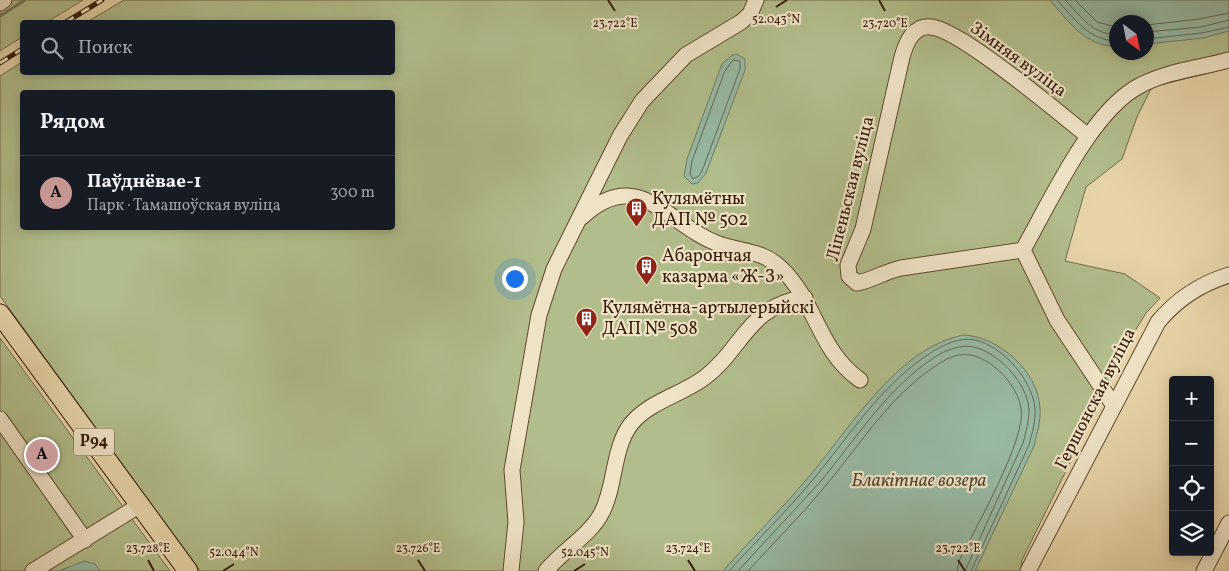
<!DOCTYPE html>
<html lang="ru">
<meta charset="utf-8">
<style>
:root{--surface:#171b24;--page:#242831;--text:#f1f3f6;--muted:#9ea1a6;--line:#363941;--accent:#c59692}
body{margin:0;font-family:Vollkorn,serif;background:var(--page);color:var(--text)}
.controls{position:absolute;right:15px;bottom:15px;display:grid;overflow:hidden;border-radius:5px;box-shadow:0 2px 12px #0003}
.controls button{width:45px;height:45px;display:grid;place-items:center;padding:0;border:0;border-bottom:1px solid var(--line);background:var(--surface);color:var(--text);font:25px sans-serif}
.compass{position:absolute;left:1109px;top:15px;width:45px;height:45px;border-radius:50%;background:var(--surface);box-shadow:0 2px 12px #0003;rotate:148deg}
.you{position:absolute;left:514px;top:278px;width:18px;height:18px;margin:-12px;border:4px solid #fff;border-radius:50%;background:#1a73e8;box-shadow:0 0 0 8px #1a73e833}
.badge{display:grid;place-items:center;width:32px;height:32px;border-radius:50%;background:var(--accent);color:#111;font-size:16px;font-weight:700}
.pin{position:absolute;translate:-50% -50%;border:2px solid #fff;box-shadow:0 1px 5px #0006}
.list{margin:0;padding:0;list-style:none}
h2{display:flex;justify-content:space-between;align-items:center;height:65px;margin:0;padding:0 20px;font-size:21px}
h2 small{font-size:16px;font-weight:400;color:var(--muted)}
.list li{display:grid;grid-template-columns:32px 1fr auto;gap:15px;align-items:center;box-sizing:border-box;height:75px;padding:0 20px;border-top:1px solid var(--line)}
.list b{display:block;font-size:19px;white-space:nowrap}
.list p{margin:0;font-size:16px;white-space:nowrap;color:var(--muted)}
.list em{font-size:16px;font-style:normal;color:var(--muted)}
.icon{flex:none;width:28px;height:28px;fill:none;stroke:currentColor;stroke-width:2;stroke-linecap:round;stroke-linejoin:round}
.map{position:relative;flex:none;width:1229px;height:571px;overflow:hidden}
.search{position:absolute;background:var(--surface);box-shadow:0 2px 12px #0003;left:20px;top:20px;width:375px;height:55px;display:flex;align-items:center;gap:12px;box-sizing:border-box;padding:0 18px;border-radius:5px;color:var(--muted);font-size:19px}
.panel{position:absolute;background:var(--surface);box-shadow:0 2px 12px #0003;left:20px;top:90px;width:375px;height:140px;border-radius:5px}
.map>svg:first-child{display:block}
</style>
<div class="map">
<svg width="1229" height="571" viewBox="0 0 1229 571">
<rect width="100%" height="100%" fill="#e6d4a8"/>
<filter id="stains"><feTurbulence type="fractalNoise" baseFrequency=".004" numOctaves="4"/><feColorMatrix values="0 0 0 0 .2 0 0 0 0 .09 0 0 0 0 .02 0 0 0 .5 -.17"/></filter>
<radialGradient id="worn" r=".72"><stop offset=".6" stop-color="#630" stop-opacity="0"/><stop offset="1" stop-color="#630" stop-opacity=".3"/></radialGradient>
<g fill="#b1bd8b" stroke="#746c4a" fill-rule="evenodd">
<polygon points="12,0 83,0 47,22 22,22 22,37 0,51 0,8"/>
<path d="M124,0H1229V68L1152,87L1137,117L1122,159L1086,187L1065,261L1125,274L1160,298L1146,313L1135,331L1022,560L1021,571H200L0,296V76L22,62V72H392V22H87ZM1116,22H1146V52H1116ZM22,92H392V228H22Z"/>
<polygon points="0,338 170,571 0,571"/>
</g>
<g fill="#97b9a3" stroke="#707a65">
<path d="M1050,0H1229V31L1203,38L1147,44L1146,22H1116V46C1086,47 1068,21 1050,0Z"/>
<polygon points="736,54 745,59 745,70 706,173 698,183 692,184 684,176 687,159 722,64 731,56"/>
<path d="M964,335C999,337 1038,371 1040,408C1041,421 1037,433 1034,446L975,571H723C752,538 784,507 812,473C852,425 899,347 964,335Z"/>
<polygon points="84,561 95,564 100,571 59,571"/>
</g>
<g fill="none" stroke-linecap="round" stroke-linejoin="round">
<g stroke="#666a56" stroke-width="1">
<path d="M1057,0C1075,19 1088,40 1116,41"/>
<path d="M1065,0C1081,16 1092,35 1116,34"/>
<polyline points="1075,0 1097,22 1116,27"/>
<polyline points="1146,25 1199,19 1229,13"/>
<polyline points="1146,32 1201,27 1229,20"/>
<polyline points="1146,39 1202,33 1229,27"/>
<polygon points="733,60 740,61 740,69 702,171 699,176 693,179 690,174 692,161 724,73"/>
<path d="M729,571C758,539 789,509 816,476C852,432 883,383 932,352C945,344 960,337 975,340C1003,346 1032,380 1035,408C1036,421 1032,433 1029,445L971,571"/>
<path d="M738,571C765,541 793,512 820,482C857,438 886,389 935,357C946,350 961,344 974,347C999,353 1027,383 1029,409C1029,421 1026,432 1023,443L965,571"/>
<path d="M748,571C774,542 802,515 827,484C862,442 892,393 940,363C959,351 974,352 992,365C1006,375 1018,391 1021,408C1027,439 974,530 959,561L957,571"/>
</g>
<polyline stroke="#707a65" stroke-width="3" points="0,16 25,0"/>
<defs>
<g id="minor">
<polyline points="0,3 4,0"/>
<path d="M582,217C639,164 668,226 719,244C742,252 763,250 782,269C817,304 818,350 860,380"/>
<path d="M1023,250L901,268C886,271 868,282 857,283L849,276L848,265L863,229L902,57C906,43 913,25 931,27C960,29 1061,115 1088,136"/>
<path d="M1114,406L1057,320L1023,250C1050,202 1092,109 1141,85C1168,71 1200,68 1229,60"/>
<polyline points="0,419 85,540"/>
<polyline points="33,571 140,505"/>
<polyline points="511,571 516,522 512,470 539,315 554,269 620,136 642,101 686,55 741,22 750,14 756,0"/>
<path d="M546,571C562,551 590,535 601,514C616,487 612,449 631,424C650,401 681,395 704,378C743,349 748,305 805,298"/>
<path d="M1028,571L1158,322C1177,299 1200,284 1229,275"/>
<polyline points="1204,571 1229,523"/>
</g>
<polyline id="major" points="0,314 188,571"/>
</defs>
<use href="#minor" stroke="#624931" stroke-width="17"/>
<use href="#major" stroke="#361b09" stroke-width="21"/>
<use href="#minor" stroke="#efe3c6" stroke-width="15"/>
<use href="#major" stroke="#e6d4a8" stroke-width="19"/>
<defs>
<g id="rail">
<polyline points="66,22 102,0"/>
<polyline points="0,63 22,49"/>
</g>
</defs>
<use href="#rail" stroke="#361b09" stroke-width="5"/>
<use href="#rail" stroke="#efe3c6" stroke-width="3" stroke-dasharray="9" stroke-linecap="butt"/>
</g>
<path fill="none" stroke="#361b09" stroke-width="2" d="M608,0L615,11M879,0L885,11M776,7L787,0M148,560L154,571M418,560L425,571M688,560L695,571M958,560L965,571M223,571L234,564M574,571L585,564"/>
<defs>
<symbol id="building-pin" viewBox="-11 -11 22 30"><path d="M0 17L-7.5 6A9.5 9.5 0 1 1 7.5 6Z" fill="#8f2418" stroke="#efe3c6"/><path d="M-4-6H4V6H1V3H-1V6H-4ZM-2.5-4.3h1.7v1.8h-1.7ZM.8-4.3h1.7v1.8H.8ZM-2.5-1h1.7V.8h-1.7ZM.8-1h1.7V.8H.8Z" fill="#fff"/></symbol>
</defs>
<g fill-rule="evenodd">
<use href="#building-pin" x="624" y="196" width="25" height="34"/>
<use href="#building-pin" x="634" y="254" width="25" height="34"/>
<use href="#building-pin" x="574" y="306" width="25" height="34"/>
</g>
<g text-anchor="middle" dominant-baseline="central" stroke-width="4.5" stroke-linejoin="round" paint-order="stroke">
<rect fill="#efe3c6" stroke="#6e5742" stroke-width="1" x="74" y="428.5" width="40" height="27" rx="4"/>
<g font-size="16" font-weight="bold" fill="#361b09">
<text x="94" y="442">Р94</text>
</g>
<g font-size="18" fill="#361b09" stroke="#efe3c6">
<text transform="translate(1018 60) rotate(36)">Зімняя вуліца</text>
<text transform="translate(851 189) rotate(-76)">Ліпеньская вуліца</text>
<text transform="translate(1096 399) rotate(-63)">Гершонская вуліца</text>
</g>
<g font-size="18" fill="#361b09" stroke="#efe3c6" text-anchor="start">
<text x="652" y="199">Кулямётны<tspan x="652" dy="21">ДАП № 502</tspan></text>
<text x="662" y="256">Абарончая<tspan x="662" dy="21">казарма «Ж-З»</tspan></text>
<text x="602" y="308">Кулямётна-артылерыйскі<tspan x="602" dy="21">ДАП № 508</tspan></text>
</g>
<g font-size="19" font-style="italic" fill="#534a37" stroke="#efe3c6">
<text x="919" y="481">Блакітнае возера</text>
</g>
</g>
<g font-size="12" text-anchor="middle" fill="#361b09" stroke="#efe3c6" stroke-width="4.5" stroke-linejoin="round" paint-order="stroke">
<text x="776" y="23">52.043°N</text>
<text x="615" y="27">23.722°E</text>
<text x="885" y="27">23.720°E</text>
<text x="148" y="552">23.728°E</text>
<text x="418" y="552">23.726°E</text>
<text x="688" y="552">23.724°E</text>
<text x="958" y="552">23.722°E</text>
<text x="234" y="556">52.044°N</text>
<text x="585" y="556">52.045°N</text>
</g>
<rect width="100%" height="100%" filter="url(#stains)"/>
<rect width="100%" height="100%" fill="url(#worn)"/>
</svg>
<div class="controls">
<button>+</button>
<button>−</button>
<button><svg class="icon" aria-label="locate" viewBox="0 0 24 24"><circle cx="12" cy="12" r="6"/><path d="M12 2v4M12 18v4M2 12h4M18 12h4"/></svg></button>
<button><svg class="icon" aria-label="layers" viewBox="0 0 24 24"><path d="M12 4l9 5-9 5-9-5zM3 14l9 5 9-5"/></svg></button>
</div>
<svg class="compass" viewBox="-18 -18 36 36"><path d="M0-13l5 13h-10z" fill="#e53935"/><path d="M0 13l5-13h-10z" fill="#9ea1a6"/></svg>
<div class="you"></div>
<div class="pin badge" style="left:42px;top:455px">A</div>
<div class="search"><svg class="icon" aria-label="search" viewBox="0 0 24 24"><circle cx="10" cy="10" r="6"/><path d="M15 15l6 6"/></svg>Поиск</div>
<section class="panel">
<h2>Рядом<small></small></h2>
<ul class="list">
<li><span class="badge">A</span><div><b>Паўднёвае-1</b><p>Парк · Тамашоўская вуліца</p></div><em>300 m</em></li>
</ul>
</section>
</div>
